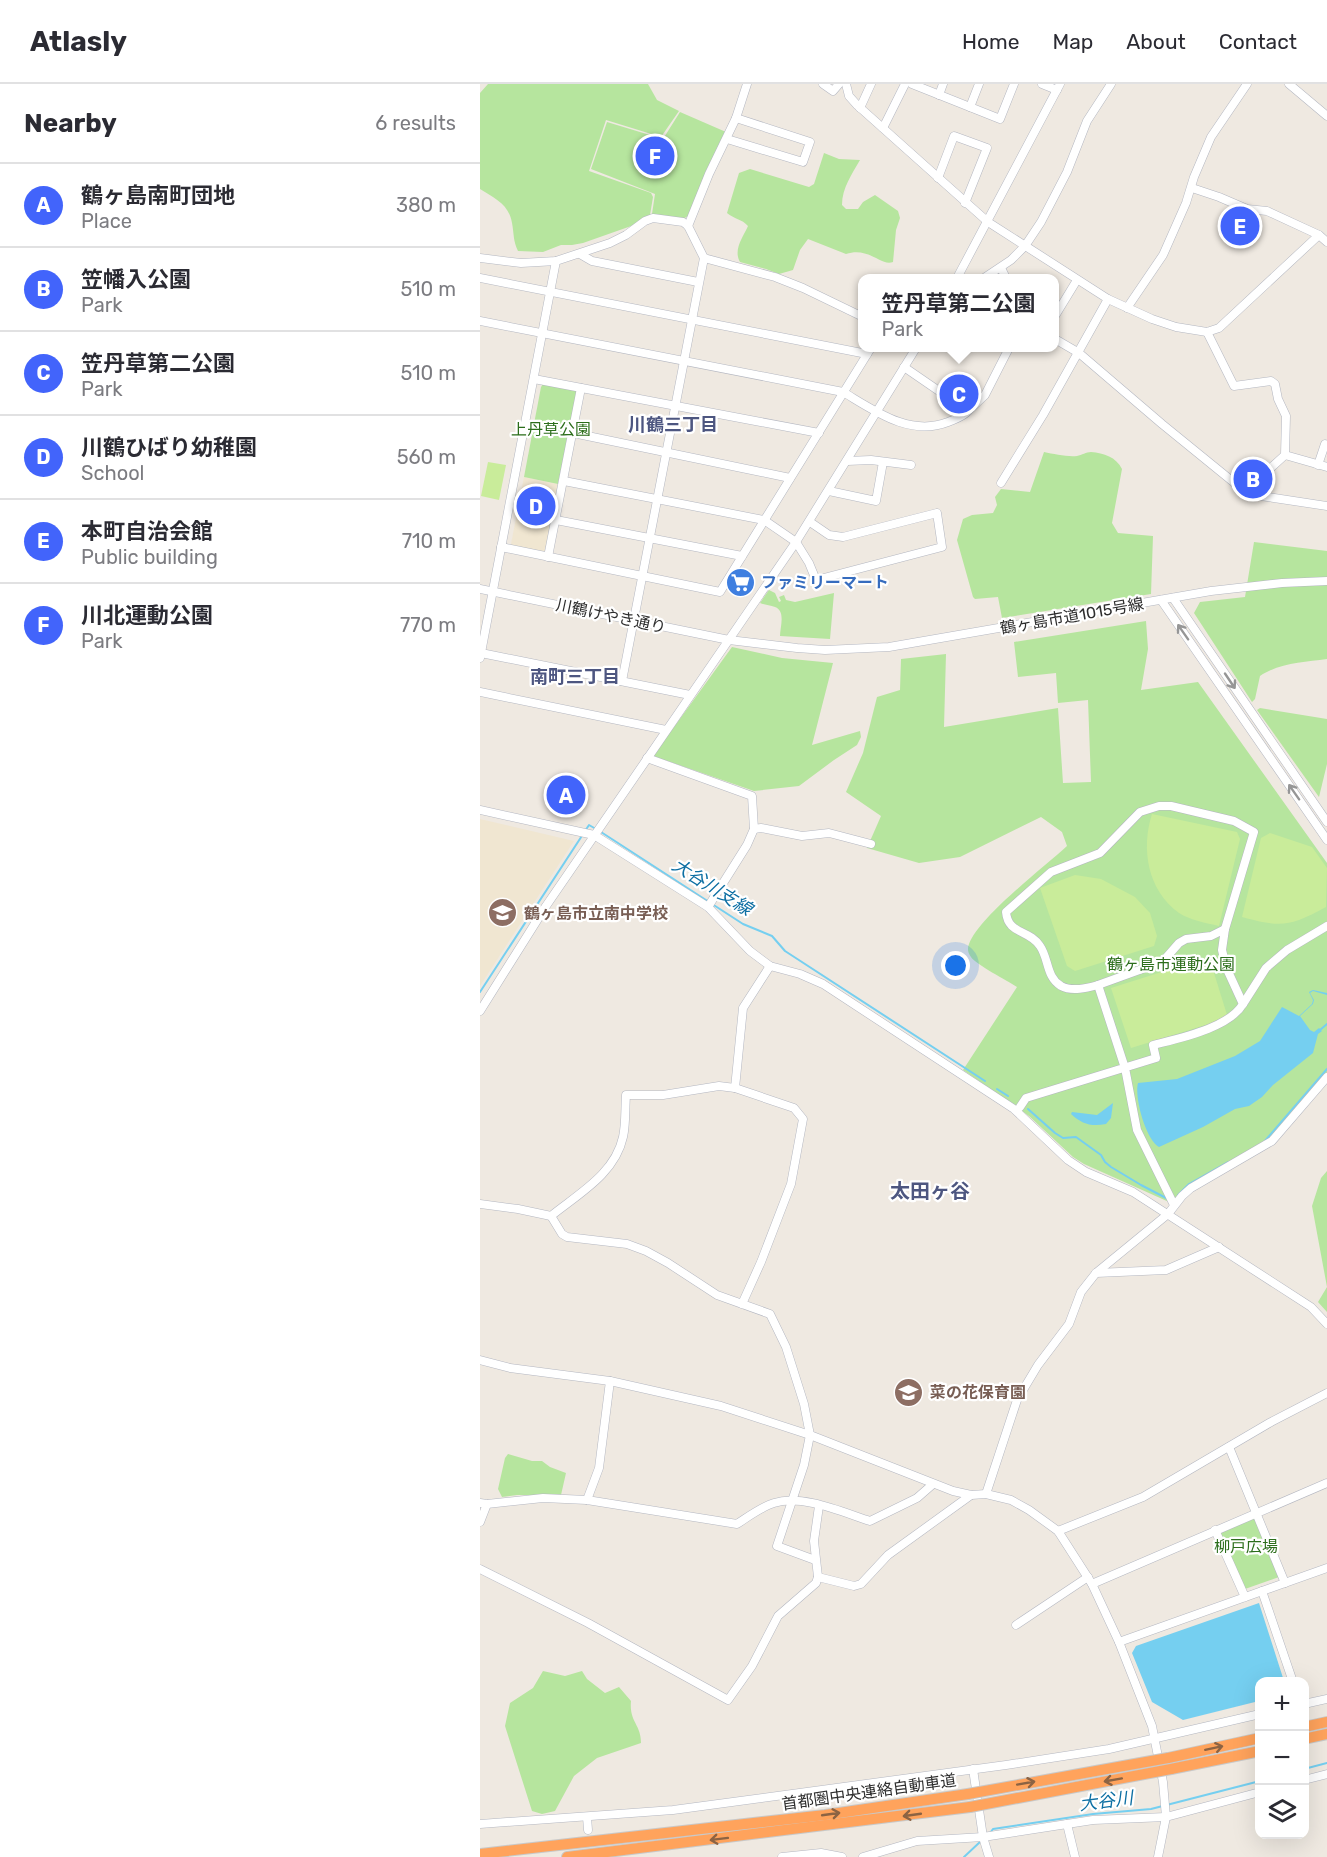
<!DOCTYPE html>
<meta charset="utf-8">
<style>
:root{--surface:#fff;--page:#f7f7f7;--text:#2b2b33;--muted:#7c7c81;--line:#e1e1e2;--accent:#4264fb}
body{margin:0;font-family:Rubik,"Noto Sans JP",sans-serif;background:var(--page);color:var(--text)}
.controls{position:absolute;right:18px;bottom:18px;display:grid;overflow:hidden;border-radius:12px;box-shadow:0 6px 24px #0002}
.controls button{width:54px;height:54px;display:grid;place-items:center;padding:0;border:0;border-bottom:2px solid var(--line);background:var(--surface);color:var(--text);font:30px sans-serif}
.you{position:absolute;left:476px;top:882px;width:21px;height:21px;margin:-15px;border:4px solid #fff;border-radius:50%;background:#1a73e8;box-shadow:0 0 0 9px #1a73e833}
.badge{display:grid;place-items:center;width:39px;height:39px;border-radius:50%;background:var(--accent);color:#fff;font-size:20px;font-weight:700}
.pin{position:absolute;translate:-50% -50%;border:3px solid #fff;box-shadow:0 2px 6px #0006}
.popup{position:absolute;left:378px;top:190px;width:201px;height:78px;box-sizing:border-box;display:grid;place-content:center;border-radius:12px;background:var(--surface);filter:drop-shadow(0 2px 4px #0005);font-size:20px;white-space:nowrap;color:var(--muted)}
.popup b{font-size:22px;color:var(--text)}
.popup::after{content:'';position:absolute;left:50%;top:100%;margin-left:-12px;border:12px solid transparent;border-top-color:var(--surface)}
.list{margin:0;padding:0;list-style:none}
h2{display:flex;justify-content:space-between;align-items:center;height:78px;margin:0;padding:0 24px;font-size:26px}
h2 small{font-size:20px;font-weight:400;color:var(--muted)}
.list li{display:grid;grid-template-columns:39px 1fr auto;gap:18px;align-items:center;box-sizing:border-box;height:84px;padding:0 24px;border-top:2px solid var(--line)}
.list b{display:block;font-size:22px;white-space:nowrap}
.list p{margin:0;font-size:20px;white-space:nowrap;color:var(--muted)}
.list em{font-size:20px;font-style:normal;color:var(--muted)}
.icon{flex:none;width:33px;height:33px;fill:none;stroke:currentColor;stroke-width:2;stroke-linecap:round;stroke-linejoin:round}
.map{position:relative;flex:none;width:847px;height:1773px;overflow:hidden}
header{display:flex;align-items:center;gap:36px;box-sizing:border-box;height:84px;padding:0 30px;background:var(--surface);border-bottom:2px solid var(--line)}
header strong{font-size:28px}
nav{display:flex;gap:33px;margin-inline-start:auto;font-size:21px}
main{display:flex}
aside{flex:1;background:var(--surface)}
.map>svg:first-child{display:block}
</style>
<header>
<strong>Atlasly</strong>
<nav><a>Home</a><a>Map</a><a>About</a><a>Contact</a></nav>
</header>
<main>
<aside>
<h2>Nearby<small>6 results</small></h2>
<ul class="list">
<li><span class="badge">A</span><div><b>鶴ヶ島南町団地</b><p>Place</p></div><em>380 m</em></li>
<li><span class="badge">B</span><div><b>笠幡入公園</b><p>Park</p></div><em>510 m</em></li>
<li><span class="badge">C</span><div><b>笠丹草第二公園</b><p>Park</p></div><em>510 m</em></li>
<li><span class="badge">D</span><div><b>川鶴ひばり幼稚園</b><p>School</p></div><em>560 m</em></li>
<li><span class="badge">E</span><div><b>本町自治会館</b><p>Public building</p></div><em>710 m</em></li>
<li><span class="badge">F</span><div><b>川北運動公園</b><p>Park</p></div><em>770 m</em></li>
</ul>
</aside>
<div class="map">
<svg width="847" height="1773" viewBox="0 0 847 1773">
<rect width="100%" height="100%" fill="#efe9e1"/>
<g fill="#f0e6d1">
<polygon points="44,393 78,400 65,467 63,469 32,463 31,460"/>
<polygon points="0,735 94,757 0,902"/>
</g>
<g fill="#b6e59e">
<path d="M8,0H168L177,16L199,27L181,53L126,36L109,87L171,109L173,113L170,131L154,141L103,159L92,161H81L63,168L38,167C33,157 34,149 32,139C29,120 14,114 0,105V9Z"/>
<polygon points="200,28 246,48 208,132 203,135 172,130 175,110 111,85 127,38 183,55"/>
<path d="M344,69L359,75L380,76C372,90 362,104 362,121L366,125H378L383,118L395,111L418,127L420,134L416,146L413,178C401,183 389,162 366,170L328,155L320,166L313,186L299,190L286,185L260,178C253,166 263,153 268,142C262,135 254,135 247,129L259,89L270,85L329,103L334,100Z"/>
<polygon points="63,300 97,307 78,400 44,393 61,303"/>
<path d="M564,368C574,370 587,373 597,372C602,371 606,368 611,368C624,369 636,373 642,385L632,439L638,449L673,452L671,510L522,534L518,513L495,515L493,513L477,456L483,435L492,431L513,429L517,421L515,413L521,405L550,408Z"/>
<path d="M774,458L847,467V575C824,578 799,579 780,592L775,615L772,618L714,529L720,518L765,513Z"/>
<path d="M289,506L295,509L299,518L301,517L299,513L304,511L306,516L315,518L354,509L350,555L300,552C300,543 306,527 295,523C290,521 285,521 280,519Z"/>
<path d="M666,537L668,565L661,606L718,598L847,779V989L785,1061L689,1118L604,1080L593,1073L549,1032L483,986L537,903C528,897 495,880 491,873C488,869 487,865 489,860C500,832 563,784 587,762L582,748L561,733L480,773L439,779L387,764L401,732L366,708L383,669L397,613L420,606L421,575L466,570L464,643L578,624L583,699L611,698L608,616L578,619L576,589L538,593L534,558Z"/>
<polygon points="252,563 302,574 353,579 332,661 380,647 381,653 377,661 354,676 319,702 274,707 173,672"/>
<polygon points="780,624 847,635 847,680 839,713 777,626"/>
<polygon points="847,1087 847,1228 838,1218 847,1203 832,1122 841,1094"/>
<polygon points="28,1370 52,1377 62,1377 70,1383 86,1389 81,1411 37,1411 22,1413 18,1405 25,1374"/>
<polygon points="774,1434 799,1493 765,1505 740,1449"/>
<path d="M63,1587L85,1592L102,1587L107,1595L125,1609L139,1603L151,1617C149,1638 161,1640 161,1659L117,1674L94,1692L75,1727L62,1730L52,1727L25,1642L30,1619L53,1604Z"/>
</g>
<g fill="#c9ec9a">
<polygon points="8,378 26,381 19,416 1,412"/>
<path d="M672,730L757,748L760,755L739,842C726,839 710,836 699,829C667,806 661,764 672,730Z"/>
<path d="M790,749L832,763L847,784L846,823C811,842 801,844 762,833L781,754Z"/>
<polygon points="595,791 621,795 655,813 670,829 677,852 674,862 595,887 587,882 560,804"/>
<polygon points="729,873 748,934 651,964 631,904"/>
</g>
<g fill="#75cff0">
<path d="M833,906L847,909V911L833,907L830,909L834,916L833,920L820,932L830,946L834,948L839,944L842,947L838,950L833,969L793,1001L782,1013L769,1022L755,1025L723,1043L679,1063C666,1056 654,1013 658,999L697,995L755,972L780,957L802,923L819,932L832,920L833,916L829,908Z"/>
<path d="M633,1019L631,1034L626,1040C611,1043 602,1040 591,1030L592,1028L617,1031Z"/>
<polygon points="779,1519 804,1597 780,1598 779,1617 703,1636 672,1618 652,1569 656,1562"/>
</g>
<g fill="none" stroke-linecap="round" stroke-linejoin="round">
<g stroke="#75cff0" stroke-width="2">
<polyline points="121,748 263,840 292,852 305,867 505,997"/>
<polyline points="0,908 109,741 116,745"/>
<polyline points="840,946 847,940"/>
<polyline points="517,1005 528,1012"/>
<polyline points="548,1025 575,1049 583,1054 596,1053 621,1071 625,1078 631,1083 661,1101 688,1115"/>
<polyline points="784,1058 847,985"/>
<polyline points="698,1111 709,1100 748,1078"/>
<polyline points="824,1685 847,1679"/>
<polyline points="510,1749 513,1745 613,1730 671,1725 780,1697"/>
<polyline points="484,1773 501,1757"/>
</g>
<defs>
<g id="minor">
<polyline points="343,0 353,7 359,0"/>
<polyline points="366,0 369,12 377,21 508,138 628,215 672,235 696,243 727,248 739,244 839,151"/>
<polyline points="432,0 520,35 534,0"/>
<polyline points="562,0 577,6"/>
<polyline points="809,0 847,32"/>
<polyline points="459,11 463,0"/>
<polyline points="490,23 499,0"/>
<polyline points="380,24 391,0"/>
<polyline points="403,44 425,0"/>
<polyline points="247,55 323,78 330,58 256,34"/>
<polyline points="458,94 474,52 507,64 485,119"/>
<polyline points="712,104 739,113 767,125 787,127 839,151 847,158"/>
<polyline points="208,142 229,90 256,34 267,0"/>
<polyline points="100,170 112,177 218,198"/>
<polyline points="0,174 41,179 76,177 130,159 146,151 165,137 173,134 203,138 208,142 224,174 295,193 323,204 383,233"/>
<polyline points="521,184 526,194"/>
<polyline points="0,194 387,270"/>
<polyline points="477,194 580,0"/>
<polyline points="504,194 531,176 545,162 561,138 587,88 607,37 631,0"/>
<polyline points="647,224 683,171 706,119 714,93 731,53 767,0"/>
<polyline points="575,232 597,196"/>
<path d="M0,237L363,308C395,327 430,353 468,338C475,335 483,333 488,327"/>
<polyline points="727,248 754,302 791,297 795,300 798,315 806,332 805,371 784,390 779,410"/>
<polyline points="575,255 599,269 682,340 768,410 847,422"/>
<polyline points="424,283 488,327 505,311 529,264"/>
<polyline points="54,295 339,349"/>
<polyline points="93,349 310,394"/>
<polyline points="805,371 847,383"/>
<polyline points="367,377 391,376 431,381"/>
<polyline points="838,381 845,360 847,361"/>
<polyline points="84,397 284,436 316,458 329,479 336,496 462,463 457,429 363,453 349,451 330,438"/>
<polyline points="521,399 563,331 628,215"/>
<polyline points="349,407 396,417 403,378"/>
<polyline points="76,436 262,472"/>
<polyline points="21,463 240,508 391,264"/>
<polyline points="68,473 101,304"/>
<polyline points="0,505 249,556 317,564 345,566 409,563 731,507 802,499 847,497"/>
<polyline points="693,514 847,738"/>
<polyline points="681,516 847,756"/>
<polyline points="1,569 210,611"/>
<polyline points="0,574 76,177"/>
<polyline points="142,597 224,174"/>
<polyline points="0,608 186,646"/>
<polyline points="167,674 272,712 274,745 267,761 228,823"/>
<polyline points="0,726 114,751 228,823 270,867 290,882 320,890 343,900 534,1025 588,1076 606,1088 653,1108 831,1223 847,1240"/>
<polyline points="274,745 281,744 322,752 349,749 391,760"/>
<path d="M618,901C607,904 592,908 581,902C566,893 569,875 560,862C549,845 528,851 526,828L571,788L620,769L660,728L679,722H691L754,737L774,748L745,845"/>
<polyline points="763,920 786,884 807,866 847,842"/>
<polyline points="0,927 66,822 316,458 436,264"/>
<polyline points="255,1004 263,924 290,882"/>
<path d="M540,1023L546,1014L676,974L673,961C700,954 749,944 763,920L746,883L742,866L745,845L731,852L706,855L699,859L685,875L676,880L618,901L645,984L657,1046L694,1121"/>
<path d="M0,1120L38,1125L71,1132C98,1110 135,1090 143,1053C146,1040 145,1024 146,1011H183L239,1002L255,1004L314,1024L323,1035L311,1100L281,1178L262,1220"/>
<polyline points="71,1132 82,1150 87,1153 147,1160 166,1167 188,1179 237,1211 290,1230 306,1263 324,1320 330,1351 324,1381 297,1462 335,1476"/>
<polyline points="616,1189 686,1186 739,1163"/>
<polyline points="0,1276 30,1284 130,1297 241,1322 330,1351 473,1407 491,1411 506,1410 531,1416 549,1426 578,1447 612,1500 639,1558 672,1642 683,1698 686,1733 678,1773"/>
<polyline points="749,1363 805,1499"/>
<polyline points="506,1410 537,1316 558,1281 589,1240 601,1208 616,1189 688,1130 702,1112 711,1104 792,1057 847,993"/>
<polyline points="107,1416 119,1384 130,1297"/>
<path d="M0,1419L7,1420L63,1414L107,1416L257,1440C268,1433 281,1423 294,1419C322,1410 362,1428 390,1437L437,1414L453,1400"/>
<polyline points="0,1438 7,1420"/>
<polyline points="735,1446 765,1513"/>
<polyline points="578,1447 663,1413 791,1338 847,1309"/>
<polyline points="0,1485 108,1539 248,1616 272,1582 298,1532 336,1499 338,1493 334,1457 339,1422"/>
<polyline points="338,1493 374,1502 381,1500 408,1471 491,1411"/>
<polyline points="612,1500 847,1399"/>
<polyline points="782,1507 813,1598"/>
<polyline points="536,1541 608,1493"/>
<polyline points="639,1558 847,1484"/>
<polyline points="824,1620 847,1615"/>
<polyline points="493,1685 503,1753 509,1773"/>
<polyline points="824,1696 847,1690"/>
<polyline points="107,1733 108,1746"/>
<polyline points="0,1740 193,1726 526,1681 629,1665 780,1630"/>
<polyline points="587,1740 595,1773"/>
<polyline points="302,1773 341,1769 362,1773"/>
<polyline points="383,1773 437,1757 503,1753 613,1736 686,1733 780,1708"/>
</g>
<g id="highway">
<polyline points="824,1643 847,1638"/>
<polyline points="824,1655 847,1650"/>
<polyline points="688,1674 780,1654"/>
<polyline points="691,1685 780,1667"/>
<polyline points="0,1770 345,1731 488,1710"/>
<polyline points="87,1773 490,1723"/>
</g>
</defs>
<use href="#minor" stroke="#b4b7c1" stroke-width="9"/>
<use href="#highway" stroke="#c9c9c9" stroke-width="12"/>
<use href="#minor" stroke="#fff" stroke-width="8"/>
<use href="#highway" stroke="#ffa35c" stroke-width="10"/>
<defs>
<g id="highway-bridge">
<polyline points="488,1710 688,1674"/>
<polyline points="490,1723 691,1685"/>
</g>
</defs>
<use href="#highway-bridge" stroke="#c9c9c9" stroke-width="12" stroke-linecap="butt"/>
<use href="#highway-bridge" stroke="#ffa35c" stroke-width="10"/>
</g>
<defs><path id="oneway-shaft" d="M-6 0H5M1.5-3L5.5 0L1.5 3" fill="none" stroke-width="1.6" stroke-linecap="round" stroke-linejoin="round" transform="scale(1.5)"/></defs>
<g stroke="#969696">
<use href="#oneway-shaft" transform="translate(703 548) rotate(-125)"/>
<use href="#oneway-shaft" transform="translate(750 597) rotate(56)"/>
<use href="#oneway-shaft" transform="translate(814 708) rotate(-125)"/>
</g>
<g stroke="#8c6343">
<use href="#oneway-shaft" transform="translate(734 1664) rotate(-12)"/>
<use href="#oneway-shaft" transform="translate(633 1696) rotate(170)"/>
<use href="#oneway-shaft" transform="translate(546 1699) rotate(-10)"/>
<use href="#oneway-shaft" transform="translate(351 1730) rotate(-8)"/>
<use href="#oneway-shaft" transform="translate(432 1731) rotate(172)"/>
<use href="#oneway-shaft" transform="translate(239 1755) rotate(173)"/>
</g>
<defs>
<symbol id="supermarket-disc" viewBox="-11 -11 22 22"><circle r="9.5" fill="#3f7fe0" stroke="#fff"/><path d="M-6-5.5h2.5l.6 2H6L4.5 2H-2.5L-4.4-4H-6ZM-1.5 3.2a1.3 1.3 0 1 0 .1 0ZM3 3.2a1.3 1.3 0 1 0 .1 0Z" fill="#fff"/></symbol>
<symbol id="school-disc" viewBox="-11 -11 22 22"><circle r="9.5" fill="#8d6e63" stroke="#fff"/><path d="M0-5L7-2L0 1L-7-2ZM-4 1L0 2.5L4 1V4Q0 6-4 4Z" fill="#fff"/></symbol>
</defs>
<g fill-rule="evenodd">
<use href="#supermarket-disc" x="244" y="482" width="33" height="33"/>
<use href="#school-disc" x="6" y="812" width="33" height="33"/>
<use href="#school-disc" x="412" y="1292" width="33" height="33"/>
</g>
<g text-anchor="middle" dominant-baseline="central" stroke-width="4.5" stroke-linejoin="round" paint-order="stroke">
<g font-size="16" fill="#2c6e1b" stroke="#fff">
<text x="71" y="345">上丹草公園</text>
<text x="691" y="880">鶴ヶ島市運動公園</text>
<text x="766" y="1462">柳戸広場</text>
</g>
<g font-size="16" font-weight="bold" fill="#366cbe" stroke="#fff" text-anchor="start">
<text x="281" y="498">ファミリーマート</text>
</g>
<g font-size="16" fill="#2e2e2e" stroke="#fff">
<text transform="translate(131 532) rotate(12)">川鶴けやき通り</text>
<text transform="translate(592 532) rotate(-10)">鶴ヶ島市道1015号線</text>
<text transform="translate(389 1708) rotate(-8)">首都圏中央連絡自動車道</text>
</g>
<g font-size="16" font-weight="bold" fill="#785e54" stroke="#fff" text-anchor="start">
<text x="44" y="829">鶴ヶ島市立南中学校</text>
<text x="450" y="1308">菜の花保育園</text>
</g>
<g font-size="18" font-weight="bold" fill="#4d5680" stroke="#fff">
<text x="193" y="341">川鶴三丁目</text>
<text x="95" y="593">南町三丁目</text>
</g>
<g font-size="18" font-style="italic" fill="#0d6fa3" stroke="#fff">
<text transform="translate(232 803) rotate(32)">大谷川支線</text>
<text transform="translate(626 1717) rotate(-7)">大谷川</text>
</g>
<g font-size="20" font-weight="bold" fill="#4d5680" stroke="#fff">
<text x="450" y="1107">太田ヶ谷</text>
</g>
</g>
</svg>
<div class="controls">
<button>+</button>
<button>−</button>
<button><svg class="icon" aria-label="layers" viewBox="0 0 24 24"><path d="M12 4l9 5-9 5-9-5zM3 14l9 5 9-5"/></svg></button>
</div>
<div class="you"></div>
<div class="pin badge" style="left:86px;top:711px">A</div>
<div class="pin badge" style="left:773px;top:395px">B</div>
<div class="pin badge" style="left:479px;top:310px">C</div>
<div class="popup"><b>笠丹草第二公園</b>Park</div>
<div class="pin badge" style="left:56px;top:422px">D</div>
<div class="pin badge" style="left:760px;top:142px">E</div>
<div class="pin badge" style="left:175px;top:72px">F</div>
</div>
</main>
